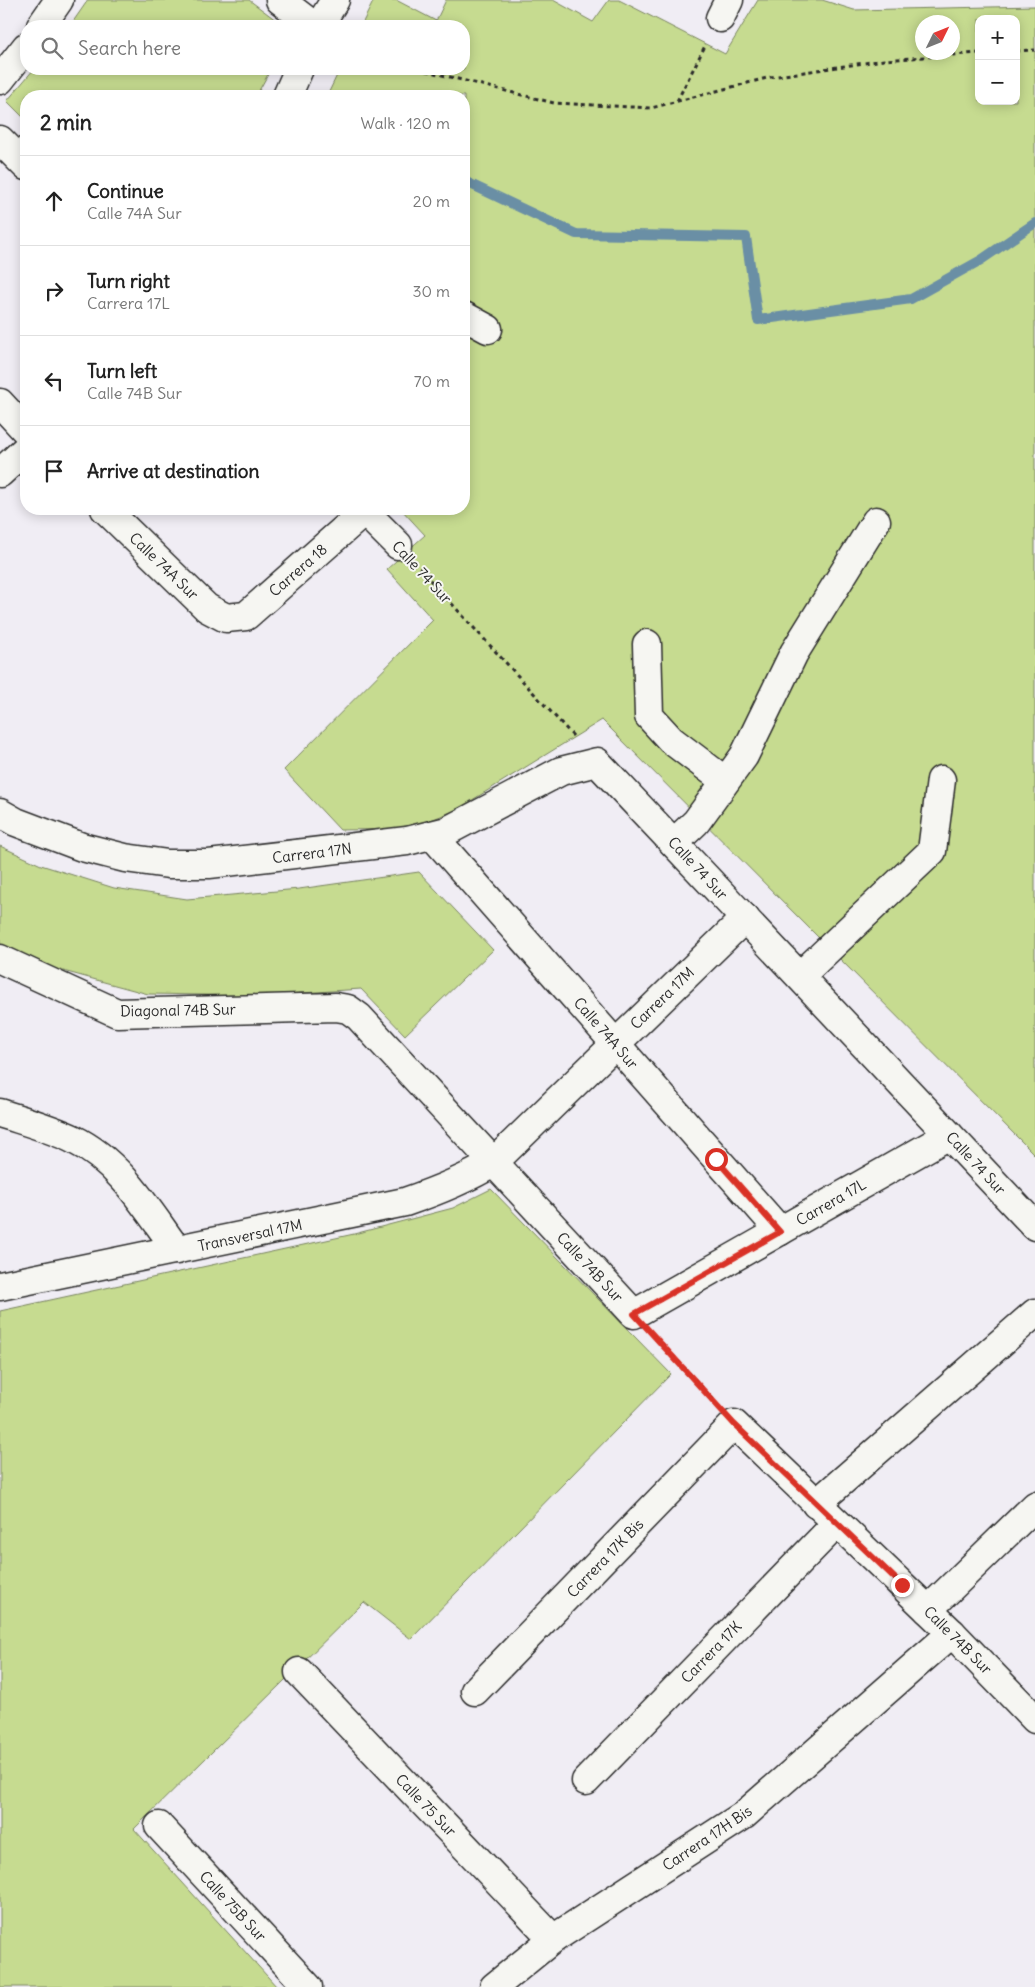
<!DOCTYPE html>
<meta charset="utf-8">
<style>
:root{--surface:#fff;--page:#f2f2f2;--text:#222;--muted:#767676;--line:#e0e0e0}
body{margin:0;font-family:Delius,sans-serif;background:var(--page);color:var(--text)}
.controls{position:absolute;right:15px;top:15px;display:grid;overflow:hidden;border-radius:10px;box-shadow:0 2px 12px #0003}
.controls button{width:45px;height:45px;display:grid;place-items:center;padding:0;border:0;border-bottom:1px solid var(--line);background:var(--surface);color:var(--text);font:25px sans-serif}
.compass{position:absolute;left:915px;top:15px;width:45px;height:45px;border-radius:50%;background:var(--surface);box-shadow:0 2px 12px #0003;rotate:47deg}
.stop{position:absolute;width:15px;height:15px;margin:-11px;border:4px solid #d93025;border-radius:50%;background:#fff}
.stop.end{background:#d93025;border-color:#fff;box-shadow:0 1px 5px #0008}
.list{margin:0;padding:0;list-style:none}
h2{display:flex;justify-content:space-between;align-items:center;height:65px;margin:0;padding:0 20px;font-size:21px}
h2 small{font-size:16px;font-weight:400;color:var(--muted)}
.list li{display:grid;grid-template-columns:32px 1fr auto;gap:15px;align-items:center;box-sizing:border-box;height:90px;padding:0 20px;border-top:1px solid var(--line)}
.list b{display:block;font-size:19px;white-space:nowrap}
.list p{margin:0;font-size:16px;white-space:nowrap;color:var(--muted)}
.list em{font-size:16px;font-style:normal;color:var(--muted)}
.icon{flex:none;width:28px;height:28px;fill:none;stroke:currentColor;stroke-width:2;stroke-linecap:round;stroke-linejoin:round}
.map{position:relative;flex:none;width:1035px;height:1987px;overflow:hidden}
.search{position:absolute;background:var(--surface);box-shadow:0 2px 12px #0003;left:20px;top:20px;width:450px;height:55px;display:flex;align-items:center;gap:12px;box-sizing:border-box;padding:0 18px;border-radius:20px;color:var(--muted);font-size:19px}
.panel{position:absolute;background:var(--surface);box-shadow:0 2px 12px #0003;left:20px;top:90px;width:450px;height:425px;border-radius:20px}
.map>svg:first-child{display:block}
</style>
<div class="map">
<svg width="1035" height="1987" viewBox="0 0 1035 1987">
<rect width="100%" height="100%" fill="#f0edf4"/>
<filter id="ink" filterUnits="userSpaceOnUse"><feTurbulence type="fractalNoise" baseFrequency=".02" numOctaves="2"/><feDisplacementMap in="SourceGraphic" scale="10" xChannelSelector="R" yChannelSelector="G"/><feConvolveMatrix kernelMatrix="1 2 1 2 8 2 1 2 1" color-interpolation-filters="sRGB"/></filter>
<g filter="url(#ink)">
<g fill="#c6db90" stroke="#78835e" fill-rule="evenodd">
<polygon points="88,0 249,0 284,26 70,26"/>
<path d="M374,0H396L436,21L446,0H553L593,22L609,0H619L725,54L758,0H822L854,10L1035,6V1155L602,720L456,810L408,829L340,830L284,770L433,620L387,569L425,535L401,509H464V96H327L340,69H464V26H361ZM979,19H1016V101H979ZM922,22H952V52H922Z"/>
<polygon points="34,69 271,69 256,96 26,96 26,120 7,101"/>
<polygon points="0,846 41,865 114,888 187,899 299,889 419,872 493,950 405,1035 361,989 257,996 148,994 56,969 0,948"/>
<polygon points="491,1189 671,1374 411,1639 364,1602 134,1829 277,1987 0,1987 0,1311 354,1234 453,1208"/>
</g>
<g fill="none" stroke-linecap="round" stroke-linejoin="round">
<polyline stroke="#6b8fa5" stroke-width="10" points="464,181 576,234 746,237 758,320 911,299 981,260 1035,223"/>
<defs>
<g id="minor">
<polyline points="280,0 314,26"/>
<polyline points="720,18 729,0"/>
<polyline points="41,26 59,0"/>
<polyline points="319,26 335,0"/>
<polyline points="0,80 26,47"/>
<polyline points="287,96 299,69"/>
<polyline points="0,140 26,166"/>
<polyline points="464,316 488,329"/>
<polyline points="0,403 26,431"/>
<polyline points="0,473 26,449"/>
<polyline points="105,509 207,608 226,618 246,616 365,511"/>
<polyline points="362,509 398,545"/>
<polyline points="647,644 649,716 671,740 725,781"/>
<polyline points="0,813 16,822 82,847 125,858 168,864 209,864 407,841 447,831 561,771 597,762 1035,1226"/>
<polyline points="432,835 780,1231"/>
<polyline points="674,843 696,822 744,756 794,653 876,521"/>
<polyline points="0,959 117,1013 336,1007 348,1009 359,1017 634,1314 949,1135"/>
<polyline points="800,976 932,851 941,780"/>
<path d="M0,1113C24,1121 50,1128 73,1139C120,1162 147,1209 177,1250"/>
<path d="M0,1286L405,1202C437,1191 465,1180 493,1163L745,918"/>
<polyline points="816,1504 1035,1313"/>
<polyline points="928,1610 1035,1506"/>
<polyline points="299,1672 553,1939"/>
<polyline points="475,1691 734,1424 952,1633 1035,1719"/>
<polyline points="586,1781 837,1523"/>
<polyline points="159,1826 308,1987"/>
<polyline points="494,1987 553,1939 744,1815 952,1633"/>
</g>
</defs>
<use href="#minor" stroke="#2b2b2b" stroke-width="31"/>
<g stroke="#2b2b2b" stroke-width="3" stroke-dasharray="4 4" stroke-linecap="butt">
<polyline points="1016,51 1035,50"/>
<polyline points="418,69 554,103 651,108 771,77 884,60 979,53"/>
<polyline points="677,101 706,44"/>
<polyline points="419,568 573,736"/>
<polyline points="656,1338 714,1401"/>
</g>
<use href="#minor" stroke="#f6f6f2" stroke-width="28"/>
</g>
</g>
<g fill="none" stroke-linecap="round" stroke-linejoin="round" filter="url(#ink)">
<polyline stroke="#d93025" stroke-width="6" points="716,1159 780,1232 634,1314 734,1424 902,1585"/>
</g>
<g text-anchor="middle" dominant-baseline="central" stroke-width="4" stroke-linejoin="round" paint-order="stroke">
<g font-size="15" fill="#2b2b2b" stroke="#f6f6f2">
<text transform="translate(164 566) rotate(44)">Calle 74A Sur</text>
<text transform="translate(298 570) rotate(-41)">Carrera 18</text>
<text transform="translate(422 572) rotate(47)">Calle 74 Sur</text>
<text transform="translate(312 853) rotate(-7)">Carrera 17N</text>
<text transform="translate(698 868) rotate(47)">Calle 74 Sur</text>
<text transform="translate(662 998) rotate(-44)">Carrera 17M</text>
<text transform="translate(178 1010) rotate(-1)">Diagonal 74B Sur</text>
<text transform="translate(606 1033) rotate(49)">Calle 74A Sur</text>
<text transform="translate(976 1163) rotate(47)">Calle 74 Sur</text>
<text transform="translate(831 1202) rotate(-30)">Carrera 17L</text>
<text transform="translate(250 1235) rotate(-12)">Transversal 17M</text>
<text transform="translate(590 1267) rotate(47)">Calle 74B Sur</text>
<text transform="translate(605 1558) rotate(-46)">Carrera 17K Bis</text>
<text transform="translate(958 1640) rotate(45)">Calle 74B Sur</text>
<text transform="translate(711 1652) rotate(-46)">Carrera 17K</text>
<text transform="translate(426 1805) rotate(46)">Calle 75 Sur</text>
<text transform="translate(707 1838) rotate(-34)">Carrera 17H Bis</text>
<text transform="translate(233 1906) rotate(47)">Calle 75B Sur</text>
</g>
</g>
</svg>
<div class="controls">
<button>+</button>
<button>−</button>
</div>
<svg class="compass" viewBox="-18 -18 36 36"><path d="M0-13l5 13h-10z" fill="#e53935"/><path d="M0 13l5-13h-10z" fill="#767676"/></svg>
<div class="stop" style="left:716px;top:1159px"></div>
<div class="stop end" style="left:902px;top:1585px"></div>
<div class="search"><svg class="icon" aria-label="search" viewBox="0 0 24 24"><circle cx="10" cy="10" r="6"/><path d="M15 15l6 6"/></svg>Search here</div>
<section class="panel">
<h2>2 min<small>Walk · 120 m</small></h2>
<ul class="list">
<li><svg class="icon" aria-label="ahead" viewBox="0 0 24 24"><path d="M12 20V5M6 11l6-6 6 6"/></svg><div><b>Continue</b><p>Calle 74A Sur</p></div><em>20 m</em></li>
<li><svg class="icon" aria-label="right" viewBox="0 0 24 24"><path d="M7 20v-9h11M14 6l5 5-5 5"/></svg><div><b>Turn right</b><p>Carrera 17L</p></div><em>30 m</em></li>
<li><svg class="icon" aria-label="left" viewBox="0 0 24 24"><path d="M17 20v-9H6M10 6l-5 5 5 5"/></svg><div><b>Turn left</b><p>Calle 74B Sur</p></div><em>70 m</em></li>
<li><svg class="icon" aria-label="arrive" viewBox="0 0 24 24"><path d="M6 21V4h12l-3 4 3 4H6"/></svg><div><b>Arrive at destination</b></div></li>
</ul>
</section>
</div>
